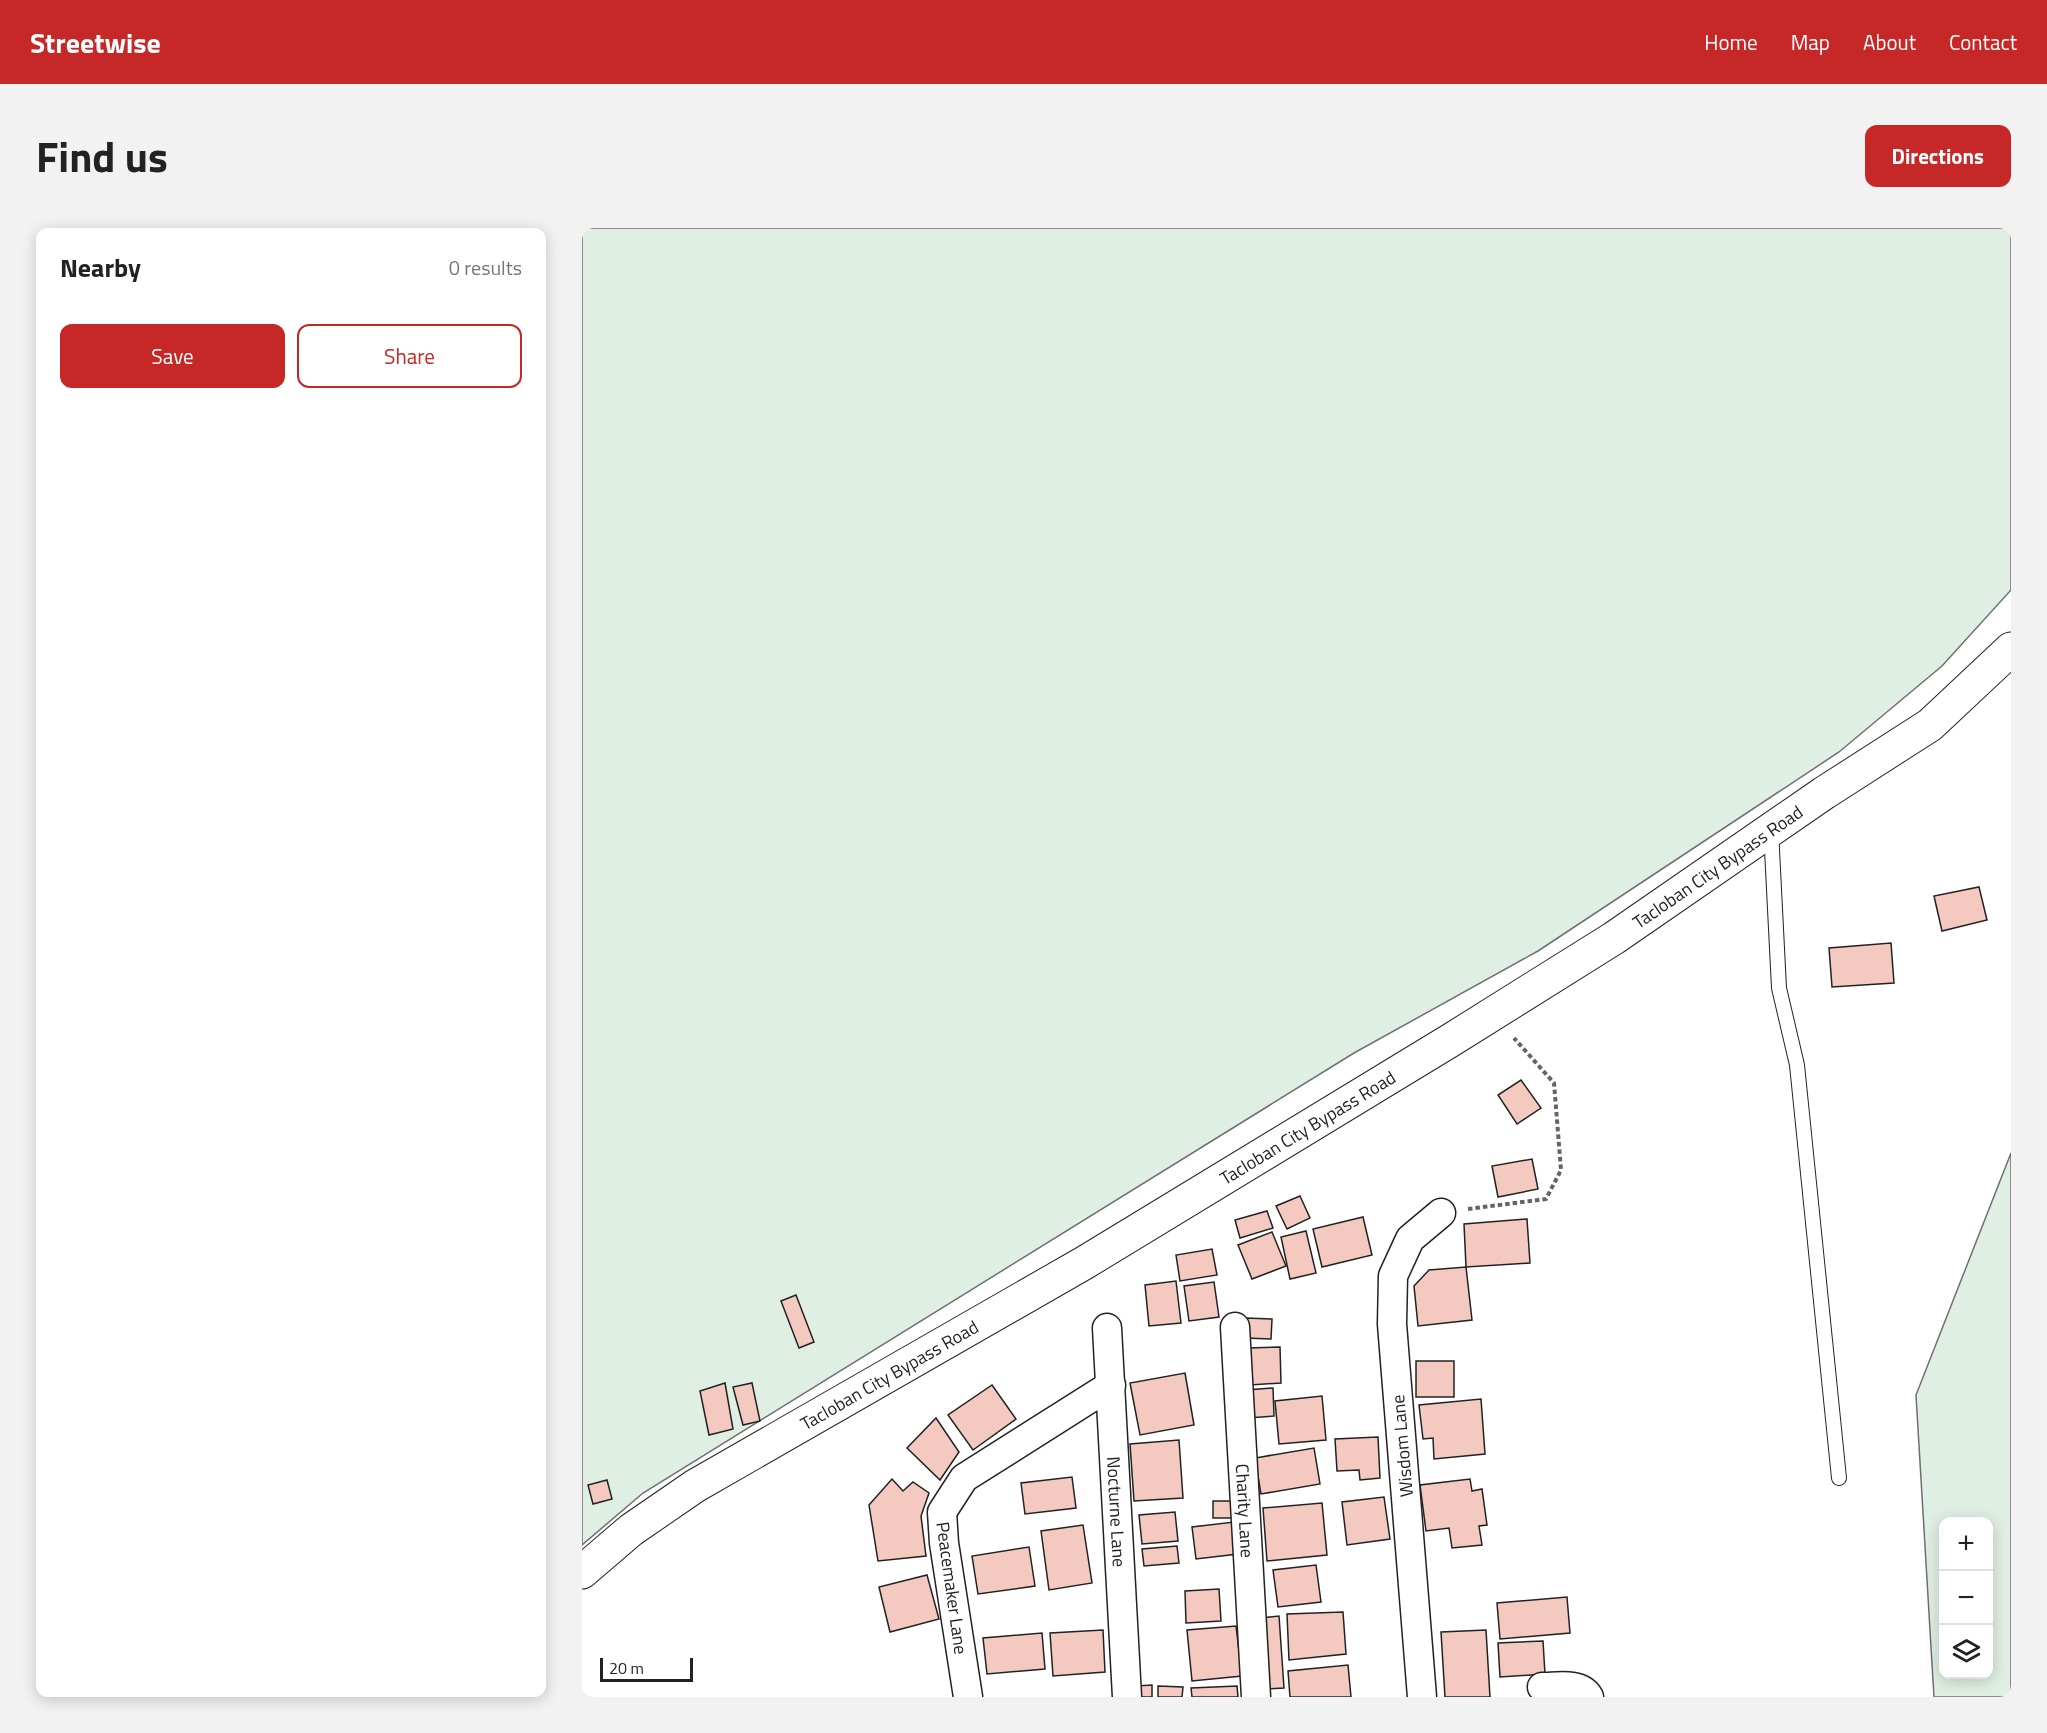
<!DOCTYPE html>
<meta charset="utf-8">
<style>
:root{--surface:#fff;--page:#f2f2f2;--text:#222;--muted:#767676;--line:#e0e0e0;--accent:#c62828}
body{margin:0;font-family:"Titillium Web",sans-serif;background:var(--page);color:var(--text)}
.controls{position:absolute;right:18px;bottom:18px;display:grid;overflow:hidden;border-radius:12px;box-shadow:0 3px 15px #0003}
.controls button{width:54px;height:54px;display:grid;place-items:center;padding:0;border:0;border-bottom:2px solid var(--line);background:var(--surface);color:var(--text);font:30px sans-serif}
.scale{position:absolute;left:18px;bottom:15px;width:93px;box-sizing:border-box;padding-left:6px;border:3px solid #222;border-top:0;font-size:16px;line-height:21px;white-space:nowrap;color:#222;-webkit-text-stroke:4px #fff;paint-order:stroke}
.list{margin:0;padding:0;list-style:none}
h2{display:flex;justify-content:space-between;align-items:center;height:78px;margin:0;padding:0 24px;font-size:26px}
h2 small{font-size:20px;font-weight:400;color:var(--muted)}
.actions{display:flex;gap:12px;padding:18px 24px}
.actions a{flex:1;padding:14px 0;border:2px solid var(--accent);border-radius:12px;text-align:center;font-size:21px;color:var(--accent)}
.actions .main{background:var(--accent);color:#fff}
.icon{flex:none;width:33px;height:33px;fill:none;stroke:currentColor;stroke-width:2;stroke-linecap:round;stroke-linejoin:round}
.map{position:relative;flex:none;width:1429px;height:1469px;overflow:hidden;border-radius:12px}
header{display:flex;align-items:center;gap:36px;box-sizing:border-box;height:84px;padding:0 30px;background:var(--accent);color:#fff}
header strong{font-size:28px}
nav{display:flex;gap:33px;margin-inline-start:auto;font-size:21px}
.intro{display:flex;align-items:center;justify-content:space-between;box-sizing:border-box;height:144px;padding:0 36px}
h1{margin:0;font-size:42px}
.button{padding:15px 27px;border-radius:12px;background:var(--accent);color:#fff;font-size:21px;font-weight:700}
main{display:flex;gap:36px;padding:0 36px}
aside{flex:1;background:var(--surface);border-radius:12px;box-shadow:0 3px 15px #0003}
.map>svg:first-child{display:block}
</style>
<header>
<strong>Streetwise</strong>
<nav><a>Home</a><a>Map</a><a>About</a><a>Contact</a></nav>
</header>
<div class="intro"><h1>Find us</h1><a class="button">Directions</a></div>
<main>
<aside>
<h2>Nearby<small>0 results</small></h2>
<ul class="list">
</ul>
<div class="actions"><a class="main">Save</a><a>Share</a></div>
</aside>
<div class="map">
<svg width="1429" height="1469" viewBox="0 0 1429 1469">
<rect width="100%" height="100%" fill="#fff"/>
<g fill="#e0efe3" stroke="#6f6f6f" stroke-width="1.5" fill-rule="evenodd">
<polygon points="0,0 1429,0 1429,362 1360,438 1257,524 956,723 772,825 61,1265 0,1317"/>
<path d="M1429,925V1469H1352L1334,1167ZM1362,1294H1406V1446H1362Z"/>
</g>
<g fill="#f3c9c0" stroke="#222" stroke-width="1.5">
<polygon points="1397,659 1405,692 1360,703 1352,668"/>
<polygon points="1309,715 1312,755 1250,759 1247,720"/>
<polygon points="939,852 959,880 935,896 916,867"/>
<polygon points="950,931 956,961 916,969 910,938"/>
<polygon points="718,968 728,990 705,1001 694,978"/>
<polygon points="685,983 691,1000 658,1010 653,992"/>
<polygon points="781,989 790,1027 740,1039 731,1001"/>
<polygon points="945,991 948,1035 884,1039 882,996"/>
<polygon points="724,1003 734,1045 708,1051 699,1009"/>
<polygon points="690,1004 704,1038 670,1051 656,1017"/>
<polygon points="630,1021 635,1047 598,1053 594,1027"/>
<polygon points="884,1039 890,1092 836,1098 832,1058 847,1042"/>
<polygon points="594,1053 599,1095 567,1098 563,1057"/>
<polygon points="632,1054 637,1089 607,1093 602,1058"/>
<polygon points="214,1067 232,1114 217,1120 199,1073"/>
<polygon points="663,1090 690,1091 689,1111 663,1110"/>
<polygon points="698,1119 699,1155 668,1157 666,1120"/>
<rect x="834" y="1133" width="38" height="36"/>
<polygon points="603,1145 612,1197 558,1207 548,1155"/>
<polygon points="143,1155 151,1201 127,1207 118,1163"/>
<polygon points="170,1155 178,1193 161,1197 151,1159"/>
<polygon points="410,1157 434,1191 391,1222 366,1187"/>
<polygon points="691,1160 692,1188 666,1190 664,1162"/>
<polygon points="740,1168 744,1212 697,1216 693,1173"/>
<polygon points="899,1171 903,1226 852,1231 851,1210 841,1211 837,1177"/>
<polygon points="354,1190 377,1224 358,1252 325,1220"/>
<polygon points="796,1209 798,1250 778,1252 777,1242 755,1243 753,1211"/>
<polygon points="597,1212 601,1270 552,1273 548,1216"/>
<polygon points="732,1220 738,1256 679,1266 673,1230"/>
<polygon points="490,1249 494,1280 443,1286 439,1255"/>
<polygon points="310,1251 321,1263 331,1254 347,1265 339,1288 344,1328 296,1333 287,1277"/>
<polygon points="888,1251 890,1263 900,1261 905,1297 897,1298 900,1317 870,1320 867,1300 844,1303 838,1257"/>
<polygon points="25,1252 30,1271 11,1276 6,1257"/>
<polygon points="802,1269 808,1311 765,1317 760,1274"/>
<rect x="631" y="1273" width="23" height="17"/>
<polygon points="740,1275 745,1327 685,1333 681,1280"/>
<polygon points="593,1284 596,1313 560,1316 557,1287"/>
<polygon points="652,1294 656,1326 614,1331 610,1299"/>
<polygon points="501,1297 510,1355 467,1362 459,1303"/>
<polygon points="595,1318 597,1335 562,1338 560,1321"/>
<polygon points="447,1319 453,1358 396,1366 390,1328"/>
<polygon points="734,1337 739,1374 696,1379 691,1342"/>
<polygon points="345,1347 357,1391 308,1404 297,1359"/>
<polygon points="637,1361 639,1393 604,1395 603,1363"/>
<polygon points="985,1369 988,1405 918,1411 915,1375"/>
<polygon points="761,1384 764,1426 707,1432 705,1386"/>
<polygon points="697,1388 702,1460 683,1461 678,1390"/>
<polygon points="654,1398 660,1448 610,1453 605,1402"/>
<polygon points="521,1402 523,1444 471,1448 468,1405"/>
<polygon points="904,1402 908,1469 863,1469 859,1404"/>
<polygon points="460,1405 463,1441 405,1446 401,1410"/>
<polygon points="961,1413 963,1446 918,1449 916,1415"/>
<polygon points="766,1437 769,1469 708,1469 706,1443"/>
<polygon points="570,1457 570,1469 554,1469 554,1458"/>
<polygon points="576,1458 601,1459 600,1469 576,1469"/>
<polygon points="655,1458 656,1469 610,1469 609,1460"/>
</g>
<g fill="none" stroke-linecap="round" stroke-linejoin="round">
<defs>
<polyline id="lane" points="1189,602 1197,760 1215,837 1257,1250"/>
<g id="street">
<path id="s1" d="M653,1099L674,1469"/>
<path id="s2" d="M525,1100L545,1469"/>
<path d="M960,1459C975,1459 999,1454 1007,1469"/>
<polyline points="386,1469 362,1315 360,1284 382,1250 529,1157"/>
<polyline points="840,1469 810,1096 811,1048 828,1011 859,985"/>
</g>
<g id="highway">
<path id="s3" d="M0,1344L49,1302L113,1258L502,1035L869,812L1032,710L1242,565L1348,497L1429,421"/>
</g>
</defs>
<use href="#lane" stroke="#222" stroke-width="16"/>
<use href="#street" stroke="#222" stroke-width="31"/>
<use href="#highway" stroke="#222" stroke-width="35"/>
<polyline stroke="#646464" stroke-width="4" stroke-dasharray="4.5 3" stroke-linecap="butt" points="886,981 964,971 979,942 972,855 932,810"/>
<use href="#lane" stroke="#fff" stroke-width="14"/>
<use href="#street" stroke="#fff" stroke-width="28"/>
<use href="#highway" stroke="#fff" stroke-width="33"/>
</g>
<g text-anchor="middle" dominant-baseline="central" stroke-width="4.5" stroke-linejoin="round" paint-order="stroke">
<g font-size="18" fill="#222" stroke="#fff">
<text stroke="none"><textPath href="#s3" startOffset="1338">Tacloban City Bypass Road</textPath></text>
<text stroke="none"><textPath href="#s3" startOffset="852">Tacloban City Bypass Road</textPath></text>
<text stroke="none"><textPath href="#s3" startOffset="366">Tacloban City Bypass Road</textPath></text>
<text transform="translate(820 1218) rotate(-95)">Wisdom Lane</text>
<text stroke="none"><textPath href="#s2" startOffset="184">Nocturne Lane</textPath></text>
<text stroke="none"><textPath href="#s1" startOffset="184">Charity Lane</textPath></text>
<text transform="translate(370 1360) rotate(82)">Peacemaker Lane</text>
</g>
</g>
</svg>
<div class="controls">
<button>+</button>
<button>−</button>
<button><svg class="icon" aria-label="layers" viewBox="0 0 24 24"><path d="M12 4l9 5-9 5-9-5zM3 14l9 5 9-5"/></svg></button>
</div>
<div class="scale">20 m</div>
</div>
</main>
